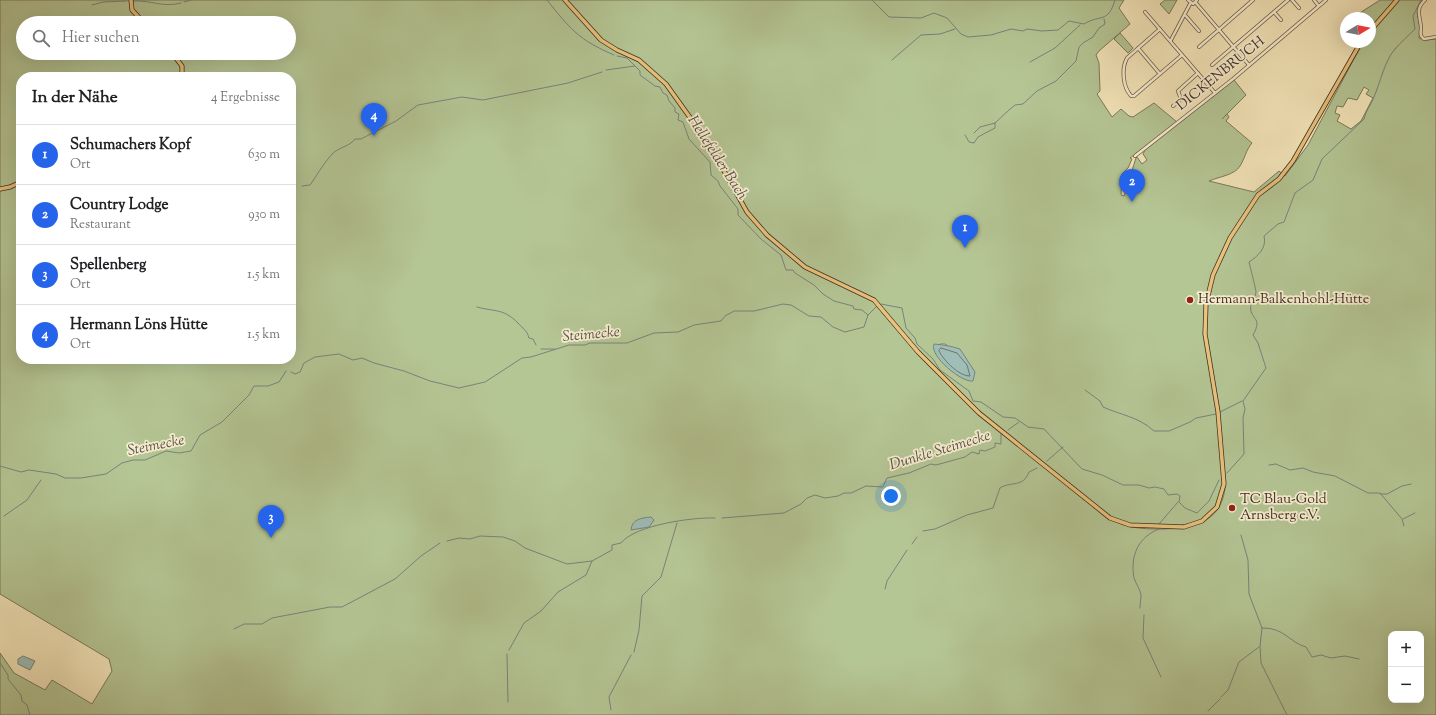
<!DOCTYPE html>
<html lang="de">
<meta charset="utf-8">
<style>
:root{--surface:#fff;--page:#f2f2f2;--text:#202124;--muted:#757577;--line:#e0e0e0;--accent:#2563eb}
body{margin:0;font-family:"Sorts Mill Goudy",serif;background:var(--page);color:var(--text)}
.controls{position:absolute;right:12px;bottom:12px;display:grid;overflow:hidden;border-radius:8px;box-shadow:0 4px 16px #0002}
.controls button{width:36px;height:36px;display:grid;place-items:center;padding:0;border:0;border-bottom:1px solid var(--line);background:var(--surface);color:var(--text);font:20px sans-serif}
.compass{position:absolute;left:1340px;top:12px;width:36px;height:36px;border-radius:50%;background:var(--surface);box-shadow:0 4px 16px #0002;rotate:80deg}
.you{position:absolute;left:891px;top:496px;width:14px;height:14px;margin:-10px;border:3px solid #fff;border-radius:50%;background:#1a73e8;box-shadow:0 0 0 6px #1a73e833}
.badge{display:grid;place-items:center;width:26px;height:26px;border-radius:50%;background:var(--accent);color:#fff;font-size:13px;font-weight:700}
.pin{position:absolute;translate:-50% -33px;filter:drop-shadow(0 1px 2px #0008)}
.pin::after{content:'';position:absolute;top:21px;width:14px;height:12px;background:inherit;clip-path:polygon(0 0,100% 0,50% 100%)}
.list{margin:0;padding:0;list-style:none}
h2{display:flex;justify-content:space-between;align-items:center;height:52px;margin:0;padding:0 16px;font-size:17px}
h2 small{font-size:13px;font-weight:400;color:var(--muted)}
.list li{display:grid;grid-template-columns:26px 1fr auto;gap:12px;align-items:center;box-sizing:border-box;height:60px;padding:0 16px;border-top:1px solid var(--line)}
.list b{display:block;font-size:15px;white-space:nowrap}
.list p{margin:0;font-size:13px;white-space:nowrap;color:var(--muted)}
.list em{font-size:13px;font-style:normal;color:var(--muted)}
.icon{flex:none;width:22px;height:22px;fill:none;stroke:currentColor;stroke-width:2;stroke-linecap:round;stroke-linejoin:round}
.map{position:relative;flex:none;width:1436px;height:715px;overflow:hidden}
.search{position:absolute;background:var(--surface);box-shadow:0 4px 16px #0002;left:16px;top:16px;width:280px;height:44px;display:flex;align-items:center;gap:10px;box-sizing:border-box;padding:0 14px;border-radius:22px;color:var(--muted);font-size:15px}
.panel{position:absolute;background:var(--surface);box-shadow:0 4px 16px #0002;left:16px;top:72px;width:280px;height:292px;border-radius:16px}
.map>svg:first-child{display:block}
</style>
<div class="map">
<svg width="1436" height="715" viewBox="0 0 1436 715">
<rect width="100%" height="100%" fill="#f4e6ba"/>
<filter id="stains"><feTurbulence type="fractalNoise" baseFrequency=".005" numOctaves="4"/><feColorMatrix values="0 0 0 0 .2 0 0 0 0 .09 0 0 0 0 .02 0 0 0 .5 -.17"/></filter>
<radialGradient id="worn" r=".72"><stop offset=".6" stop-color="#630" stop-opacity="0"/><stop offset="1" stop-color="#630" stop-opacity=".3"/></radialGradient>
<g fill="#b5c695" stroke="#7a7a5c" fill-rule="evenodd">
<path d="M0,0H1124L1119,8L1130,24L1099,51L1096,55L1099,63L1100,91L1097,94L1112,117L1121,109L1129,116L1133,117L1154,103L1177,122L1130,158L1132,159L1128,168L1122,174L1121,195L1124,196L1136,158L1137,157L1142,164L1147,160L1143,154L1145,150L1234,80L1246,95L1222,119L1227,114L1229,117L1226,121L1252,143C1246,150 1245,158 1240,166C1235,175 1218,177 1209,181L1254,192L1279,171L1285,176L1308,145L1363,42H1370V18H1352L1380,0H1423L1417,12L1420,27L1419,38L1426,40L1436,39V715H0V653L14,673L45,690L52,680L92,704L112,671L109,659L0,594ZM23,23H289V53H23ZM21,77H291V359H21ZM1364,87L1369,90L1366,94L1373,98L1361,121L1351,129L1337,121L1340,115L1335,113L1337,106L1343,107L1348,98L1357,100ZM940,344H945L966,358L963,378L944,364ZM923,360L975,408L1111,517L1131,524L1172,527L1199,522L1216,507L1223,484V463C1224,471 1226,480 1225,488C1221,524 1190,529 1160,529C1141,529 1127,528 1110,519L995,428ZM1391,634H1421V700H1391Z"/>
<polygon points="1165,0 1177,0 1169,14 1160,4"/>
<polygon points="1120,33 1133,48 1128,53 1114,39"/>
</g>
<g fill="#9ebeb7" stroke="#78847c">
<path d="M934,344C944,345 951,346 960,349L975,372L973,381C962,383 929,356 934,344Z"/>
<path d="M651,517L654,520L649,527L631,530C632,519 641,518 651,517Z"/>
<polygon points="23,656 35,661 30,670 18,664 18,659"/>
</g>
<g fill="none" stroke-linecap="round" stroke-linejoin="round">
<path stroke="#6e766d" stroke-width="1" d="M941,348L957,353L967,365L970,376C959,376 944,361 939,351Z"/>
<g stroke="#78847c" stroke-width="1">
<path d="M547,0C570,29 579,40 614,55"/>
<path d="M872,0L889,17L921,18L934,13L947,18L961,34L968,37L991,35L1011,29L1023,31L1027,29L1042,31L1058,30L1069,21L1084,24C1100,14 1108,24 1115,0"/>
<path d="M133,1C152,0 162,8 181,3"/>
<polyline points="184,2 191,0"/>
<polyline points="92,5 103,2 127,1"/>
<polyline points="617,56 627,58 640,71 640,75 655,86 660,87 663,93 667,95 669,101 675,108 675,112 679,114 678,120 683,122 689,139 710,162 711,175 718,181 720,186 738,209 738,215 761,239 781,255 786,270 793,270 795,273 814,285 823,294 834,301 853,306 854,309 862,310 868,315 877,306"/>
<polyline points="892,60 921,35 940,34 955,29"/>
<polyline points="1030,62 1055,48 1080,25"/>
<polyline points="606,70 635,66"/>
<polyline points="974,133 980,127 995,123 1009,110 1015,105 1023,104 1037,91 1056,81 1076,61 1079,47 1083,43 1093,37 1099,28 1105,24 1104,19"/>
<polyline points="965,135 969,142 974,143 978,137 995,128 995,123"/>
<path d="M302,186L310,185C317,175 324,163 332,154C339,147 349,147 355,139H361L396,121L418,105L462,97L483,100L568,83L602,72"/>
<polyline points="881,304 902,308 906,328 915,338 917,344 933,359 940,370 969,391 973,401 981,402 1003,417 1015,418 1028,427 1044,429 1082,469 1102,475 1123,485 1139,485 1149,488 1155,487 1164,489 1168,495 1177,494 1180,496 1179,502 1185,508 1197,513 1209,501 1219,480"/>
<path d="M477,307C495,312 503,308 518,323C523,329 527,330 529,338L533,339L536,345"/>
<polyline points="541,349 555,349"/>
<polyline points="291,372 295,374 300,372 304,363 315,357 339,354 353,360 362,358 374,363 404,371 430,381 459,388 485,382 522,358 531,357 569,345 585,345 590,343 627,343 654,333 678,332 694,325 721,321 725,316 734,311 754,311 783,304 791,305 809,316 821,317 833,327 845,332 864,327 868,315"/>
<path d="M1085,390L1100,401L1103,407C1121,415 1139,417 1154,431H1169L1190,422L1196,418L1216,414"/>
<polyline points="1220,412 1242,401"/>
<polyline points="1008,430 1019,422"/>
<polyline points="1047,461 1063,447"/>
<polyline points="1269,465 1276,464 1290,470 1303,468 1313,472 1335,476 1368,493 1380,493 1402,519 1404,526"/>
<polyline points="0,466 21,472 29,470 56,474 65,478 81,478 106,474 122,463 133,460 145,460 166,451 179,453 191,451 200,435 222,422 249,395 254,386 268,386 279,382 286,371"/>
<path d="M1227,473L1244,454L1243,418L1245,409L1243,401L1266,368L1258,343L1253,335C1264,316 1248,320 1251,304C1252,300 1256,296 1256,292C1256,290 1250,266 1249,262C1258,256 1267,248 1264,236L1278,224L1284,222L1295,193L1313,180L1322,159L1364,119C1366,110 1371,105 1374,97C1380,83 1385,60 1395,49C1401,42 1408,36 1415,29L1413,16L1421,0"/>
<polyline points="1380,494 1387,494 1402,486 1411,484"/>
<polyline points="4,516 27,500 41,480"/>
<polyline points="722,518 784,513 801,504 807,498 815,495 825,498 838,496 844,493 851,493 866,486 883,487 887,478 909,473 931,464 936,465 965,457 972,452 979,454 980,450 985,451 995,447 995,443 1001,444 1001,434"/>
<polyline points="1403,519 1415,513"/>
<polyline points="1159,524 1178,502"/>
<path d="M923,531L935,529L967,515L993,508L1000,488C1011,481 1023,488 1029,472L1037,468"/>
<polyline points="1241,535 1248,560 1249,594 1262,628 1260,646 1261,663 1287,715"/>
<path d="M447,541L459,538L470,539L480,536L503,537L515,541L525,548L567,564L592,561L612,550V545L621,543C635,525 693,517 715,518"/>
<polyline points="912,544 917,537"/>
<polyline points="885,589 887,581 907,550"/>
<path d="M1140,608C1140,603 1141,599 1141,595C1140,589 1136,584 1134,578C1130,556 1138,537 1159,529"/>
<polyline points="1144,615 1143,638 1161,677"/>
<path d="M1262,628C1284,627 1290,643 1306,647L1312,657L1321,655L1331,658L1345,656L1359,659"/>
<polyline points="234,629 244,624 262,624 272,618 330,607 342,607 395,579 421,556 440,543"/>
<polyline points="509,650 524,623 541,611 558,592 586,575 592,561"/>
<polyline points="634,652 639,630 642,596 661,577 677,523"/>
<polyline points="507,654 508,702"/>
<polyline points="0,663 8,675 8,679 21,695 22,701 27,705 30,715"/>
<polyline points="1221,697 1228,690 1239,662 1259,647"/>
<polyline points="611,710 609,697 631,655"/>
<polyline points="1208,711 1220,699"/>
</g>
<defs>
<g id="minor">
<polyline points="1188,0 1193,4 1197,0"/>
<polyline points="1292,0 1299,8"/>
<polyline points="1314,0 1318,5"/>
<path d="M1425,0C1415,9 1420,16 1421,27C1421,33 1419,35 1424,39L1436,37"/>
<polyline points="1196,3 1249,65"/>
<polyline points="1145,12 1215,93"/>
<polyline points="1274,12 1281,20"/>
<polyline points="1185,15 1199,31"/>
<path d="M1160,29L1127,58C1121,69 1123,87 1131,96H1134L1182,55"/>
<polyline points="1171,40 1190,4"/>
<polyline points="1199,47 1253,0"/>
<polyline points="1138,48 1160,74"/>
<polyline points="1212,65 1288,0"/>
<polyline points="1173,106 1181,99 1178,91 1198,73"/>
<polyline points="1135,156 1233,79 1326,0"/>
</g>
<g id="major">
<polyline points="131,0 132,10 144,23"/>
<polyline points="565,0 601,40 617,50 639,60 666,84 709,144 747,212 767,235 805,267 874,300 918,352 979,413 1110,518 1130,525 1184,527 1202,521 1217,507 1224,484 1218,412 1205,334 1206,304 1213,275 1230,238 1258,195 1279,179 1293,161 1361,42"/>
<polyline points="1370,31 1397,0"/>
<polyline points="172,53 182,66 182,77"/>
<polyline points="0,189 10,187 21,182"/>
</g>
</defs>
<use href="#minor" stroke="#6c5c49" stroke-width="4"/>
<use href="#major" stroke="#3f2e23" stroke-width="5"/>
<use href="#minor" stroke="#f8efd2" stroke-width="2.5"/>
<use href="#major" stroke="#eac37d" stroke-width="3.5"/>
</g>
<g fill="#8f2418" stroke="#f8efd2" stroke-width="1.5">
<circle cx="1190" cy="300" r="4"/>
<circle cx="1232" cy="508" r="4"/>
</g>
<g text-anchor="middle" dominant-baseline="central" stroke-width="3.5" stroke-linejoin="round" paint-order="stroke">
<g font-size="14" fill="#3f2e23" stroke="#f8efd2">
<text transform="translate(1221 74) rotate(-39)">DICKENBRUCH</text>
</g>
<g font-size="14" fill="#3f2e23" stroke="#f8efd2" text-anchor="start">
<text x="1198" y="300">Hermann-Balkenhohl-Hütte</text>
<text x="1240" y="500">TC Blau-Gold<tspan x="1240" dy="16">Arnsberg e.V.</tspan></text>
</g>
<g font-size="15" font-style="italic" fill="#575248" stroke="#f8efd2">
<text transform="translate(717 158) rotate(57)">Hellefelder Bach</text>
<text transform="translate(591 335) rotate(-5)">Steimecke</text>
<text transform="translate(156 446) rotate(-11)">Steimecke</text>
<text transform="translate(940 451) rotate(-17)">Dunkle Steimecke</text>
</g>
</g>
<rect width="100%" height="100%" filter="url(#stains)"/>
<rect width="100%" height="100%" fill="url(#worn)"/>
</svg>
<div class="controls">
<button>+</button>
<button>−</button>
</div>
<svg class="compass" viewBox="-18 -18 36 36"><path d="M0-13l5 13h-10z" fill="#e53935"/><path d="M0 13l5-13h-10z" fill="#757577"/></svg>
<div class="you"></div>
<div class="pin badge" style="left:965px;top:248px">1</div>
<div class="pin badge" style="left:1132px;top:202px">2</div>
<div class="pin badge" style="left:271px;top:538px">3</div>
<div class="pin badge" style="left:374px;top:136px">4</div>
<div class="search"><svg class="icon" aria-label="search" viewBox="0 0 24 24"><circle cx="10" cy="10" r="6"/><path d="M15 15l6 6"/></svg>Hier suchen</div>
<section class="panel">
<h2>In der Nähe<small>4 Ergebnisse</small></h2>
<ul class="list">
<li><span class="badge">1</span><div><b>Schumachers Kopf</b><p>Ort</p></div><em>630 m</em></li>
<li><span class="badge">2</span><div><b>Country Lodge</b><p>Restaurant</p></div><em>930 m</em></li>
<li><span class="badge">3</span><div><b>Spellenberg</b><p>Ort</p></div><em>1.5 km</em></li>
<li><span class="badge">4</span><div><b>Hermann Löns Hütte</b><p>Ort</p></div><em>1.5 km</em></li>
</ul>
</section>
</div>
